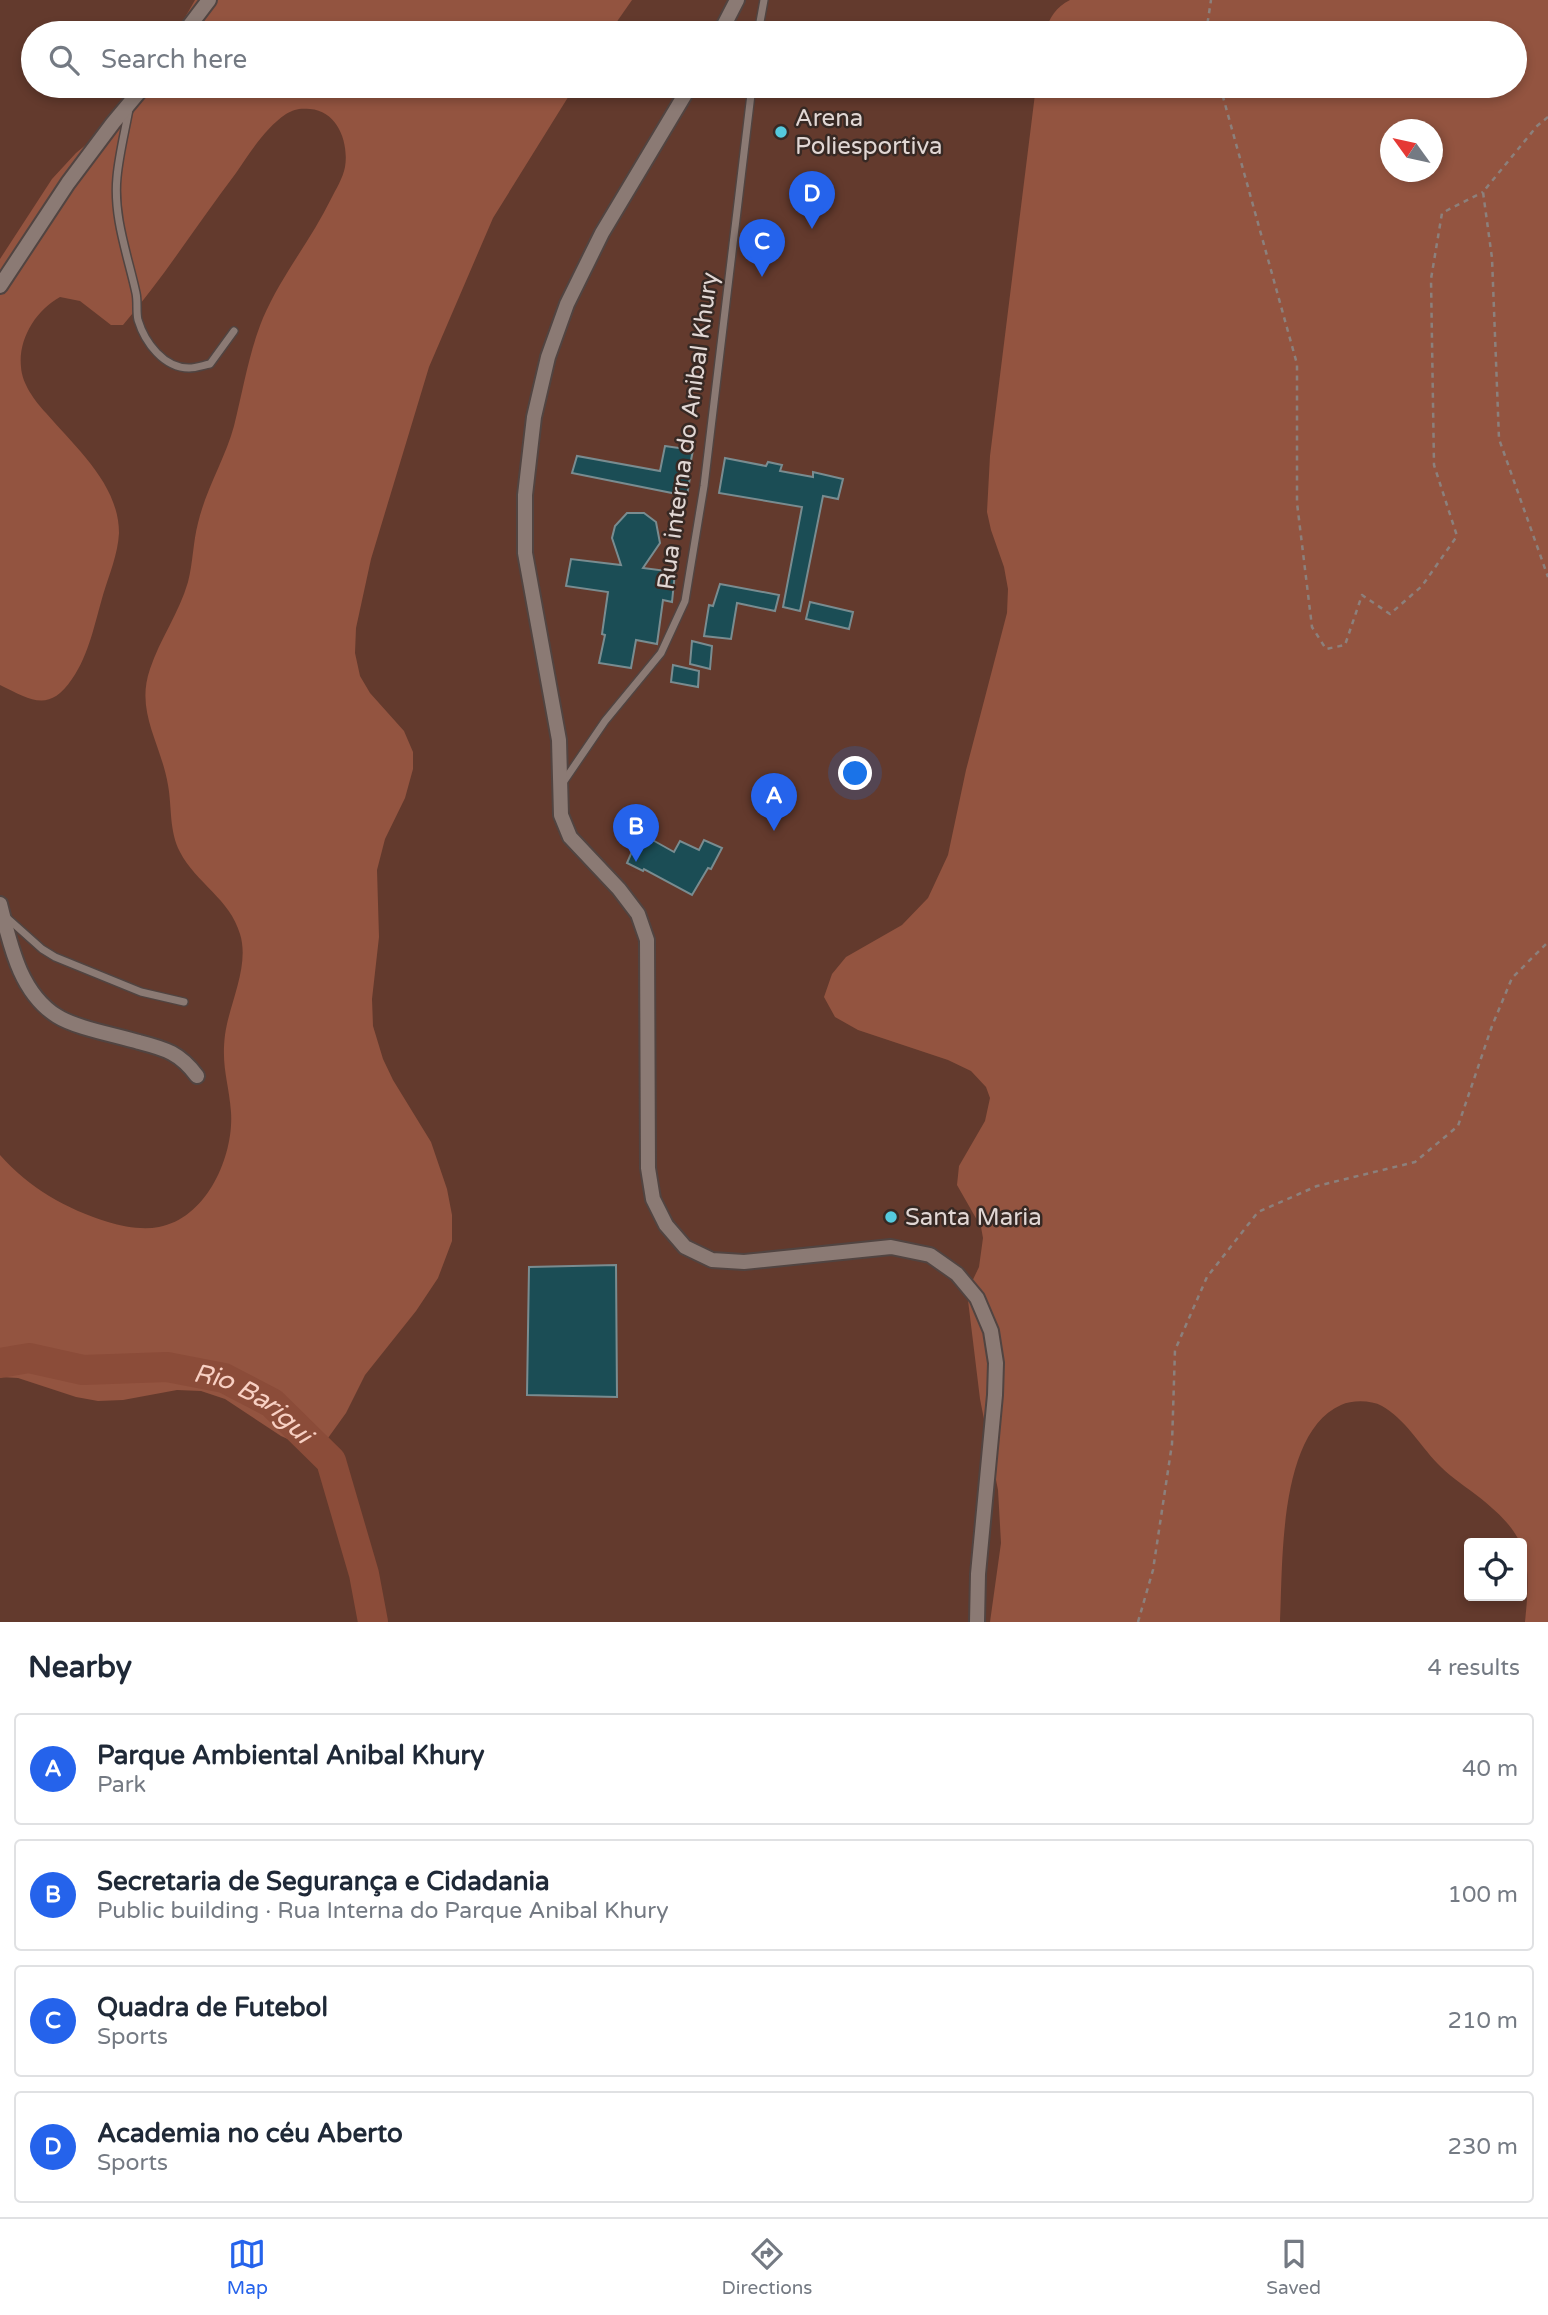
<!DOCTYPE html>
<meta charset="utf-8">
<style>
:root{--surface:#fff;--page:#f2f2f3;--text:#1f2937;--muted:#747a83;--line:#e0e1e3;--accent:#2563eb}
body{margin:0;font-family:"Varela Round",sans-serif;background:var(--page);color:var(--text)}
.controls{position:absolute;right:21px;bottom:21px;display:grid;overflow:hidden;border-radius:7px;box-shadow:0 4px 10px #0003}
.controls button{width:63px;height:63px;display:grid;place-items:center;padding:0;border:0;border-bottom:2px solid var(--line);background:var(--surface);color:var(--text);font:35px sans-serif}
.compass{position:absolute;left:1380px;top:119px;width:63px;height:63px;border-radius:50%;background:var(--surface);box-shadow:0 4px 10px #0003;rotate:303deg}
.you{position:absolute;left:856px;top:774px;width:24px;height:24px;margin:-18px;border:5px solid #fff;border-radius:50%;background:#1a73e8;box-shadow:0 0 0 10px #1a73e833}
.badge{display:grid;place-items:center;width:46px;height:46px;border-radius:50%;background:var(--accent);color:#fff;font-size:23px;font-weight:700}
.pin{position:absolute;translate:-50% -58px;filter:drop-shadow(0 2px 4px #0008)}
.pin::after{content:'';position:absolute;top:37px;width:24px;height:21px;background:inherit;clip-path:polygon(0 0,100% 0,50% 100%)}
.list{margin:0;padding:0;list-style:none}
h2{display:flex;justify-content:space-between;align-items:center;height:91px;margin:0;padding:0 28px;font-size:30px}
h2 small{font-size:23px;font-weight:400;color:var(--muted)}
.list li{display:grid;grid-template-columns:46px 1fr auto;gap:21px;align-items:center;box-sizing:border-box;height:112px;margin:0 14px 14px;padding:0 14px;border:2px solid var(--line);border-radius:7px}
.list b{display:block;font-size:26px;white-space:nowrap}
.list p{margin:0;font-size:23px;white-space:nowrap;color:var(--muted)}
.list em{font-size:23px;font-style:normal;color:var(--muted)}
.icon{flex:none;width:38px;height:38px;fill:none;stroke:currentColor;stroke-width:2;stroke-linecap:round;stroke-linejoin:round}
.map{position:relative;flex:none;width:1548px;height:1622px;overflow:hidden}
.search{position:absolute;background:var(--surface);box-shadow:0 4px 10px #0003;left:21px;right:21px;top:21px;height:77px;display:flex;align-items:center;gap:18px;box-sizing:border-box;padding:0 24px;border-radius:38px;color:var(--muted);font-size:26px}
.sheet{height:595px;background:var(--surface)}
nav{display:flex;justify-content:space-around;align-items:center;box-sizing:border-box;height:98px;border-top:2px solid var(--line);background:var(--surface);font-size:19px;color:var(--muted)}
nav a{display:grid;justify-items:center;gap:4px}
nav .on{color:var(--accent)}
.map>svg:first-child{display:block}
</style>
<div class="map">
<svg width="1548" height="1622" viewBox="0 0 1548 1622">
<rect width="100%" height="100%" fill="#372924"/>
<path fill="#633a2d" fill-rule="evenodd" d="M0,0H1548V1622H0ZM33,33H1515V86H33ZM1390,130H1432V172H1390ZM1469,1543H1522V1596H1469Z"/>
<g fill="#935440" fill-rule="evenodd">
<polygon points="195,0 632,0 609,33 176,33"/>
<path d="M1070,0H1548V1622H1525C1532,1555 1528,1535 1475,1494C1462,1484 1448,1475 1437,1463C1420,1445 1404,1418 1382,1406C1371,1400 1352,1400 1341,1405C1278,1433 1283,1563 1280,1622H990L1001,1543L998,1490L980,1399L967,1292L979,1267L983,1238L981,1227L957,1185L959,1166L985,1121L990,1098L986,1087L971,1071L948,1060L858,1030L835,1017L824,997L832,974L846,957L902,925L928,898L948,855L966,770L1007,613L1008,589L1004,567L991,530L987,512L990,456L1036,86H1515V33H1045C1049,18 1056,7 1070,0ZM1390,130H1432V172H1390Z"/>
<path d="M148,86H575L493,218L429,367L371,559L356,628L355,653L360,676L370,693L404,731L413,752V769L405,798L385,839L377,870L379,937L372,999L373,1026L383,1059L393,1080L431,1142L447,1189L452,1215V1241L438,1278L416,1311L365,1375L346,1413L328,1438L303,1446L281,1436L225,1399L201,1391L177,1390L123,1400L98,1401L76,1397L18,1378L0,1377V1155C29,1188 66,1209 108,1222C124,1227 143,1230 159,1227C207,1218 234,1156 231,1112C229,1083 221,1067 225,1035C229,1004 250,966 240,934C230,899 196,883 180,852C169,831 172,807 168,785C161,743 135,712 150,669C160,639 179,613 188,582C193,563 193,542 198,523C206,489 225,459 234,426C243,390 249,352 263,318C281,276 311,240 331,199C336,189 343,178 345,167C349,143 338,111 310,109C300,108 294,109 286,114C265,128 250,153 236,173C198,223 164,277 123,325H111L80,301L60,297C36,310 18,339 21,367C22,384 35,401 46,413C75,447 119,484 119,533C118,554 109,575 103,595C95,622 89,655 72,679C49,713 31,700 0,685V259L52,179L76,153L106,128Z"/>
</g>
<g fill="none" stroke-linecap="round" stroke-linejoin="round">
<path stroke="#8b4c39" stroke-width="30" id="s1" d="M0,1363L29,1358L83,1370L167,1367L224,1378L272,1403L331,1461L364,1574L373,1622"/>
</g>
<g fill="#1b4d55" stroke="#798c90" stroke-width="2">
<polygon points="665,446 693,450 688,476 690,477 687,496 572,473 577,456 660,471"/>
<polygon points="725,458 766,466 768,462 782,465 780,471 813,477 813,472 843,479 838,499 823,496 800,611 783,607 802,507 719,493"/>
<polygon points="627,513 644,513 656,522 660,543 643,568 675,572 672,602 663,600 657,644 636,640 631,668 599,663 605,635 602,634 608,592 566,586 571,559 621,565 612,538 615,526"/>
<polygon points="720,584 779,595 775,611 737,603 731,639 704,636 709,605 713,606"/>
<polygon points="810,602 853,612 849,629 806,619"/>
<polygon points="692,641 712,646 710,669 690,664"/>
<polygon points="673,665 699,671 698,687 671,682"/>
<polygon points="640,833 674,852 680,841 699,850 704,840 722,848 711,869 708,868 692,895 644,869 643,871 627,863"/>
<polygon points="616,1265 617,1397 527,1395 529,1267"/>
</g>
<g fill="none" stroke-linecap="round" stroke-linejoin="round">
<defs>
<g id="lane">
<polyline points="758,33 764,0"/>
<path d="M129,109C125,131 119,155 117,177C113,217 128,256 136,293C138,302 136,312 138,320C145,343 164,368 189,368C196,368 204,365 210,364L234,331"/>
<polyline points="562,784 605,721 661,653 685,601 704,486 752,86"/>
<polyline points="5,916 42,949 55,957 141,992 184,1002"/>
</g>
<g id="street">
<polyline points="184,33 209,0"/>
<polyline points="720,33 737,0"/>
<polyline points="690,86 602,233 567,304 548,357 534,417 525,495 525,553 559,740 561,815 570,837 619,889 638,914 647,940 648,1168 653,1199 666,1225 685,1247 712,1260 744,1262 891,1247 930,1255 957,1274 977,1298 991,1331 996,1363 995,1395 978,1574 977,1622"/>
<polyline points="0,286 68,183 113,123 144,86"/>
<path d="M0,904C10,943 19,992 57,1016C76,1028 116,1035 139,1042C166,1049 180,1053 197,1076"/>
</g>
</defs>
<use href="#lane" stroke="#514441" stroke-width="10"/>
<use href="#street" stroke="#514441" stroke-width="18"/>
<g stroke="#8c807c" stroke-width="2.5" stroke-dasharray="5 5" stroke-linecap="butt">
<polyline points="1206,33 1211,0"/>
<polyline points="1220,86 1297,364 1297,503 1312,627 1326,649 1345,645 1362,595 1390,614 1422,586 1457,536 1434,465 1431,279 1442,213 1483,192"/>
<polyline points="1548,117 1537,126 1483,192 1492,258 1499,439 1548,577"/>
<polyline points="1138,1622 1153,1570 1172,1444 1175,1350 1207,1277 1258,1212 1317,1186 1415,1162 1458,1126 1492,1026 1512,978 1548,942"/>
</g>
<use href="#lane" stroke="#8b7a74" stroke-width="7"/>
<use href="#street" stroke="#8b7a74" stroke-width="14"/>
</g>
<g fill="#55cade" stroke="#372924" stroke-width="2.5">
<circle cx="781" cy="132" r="7"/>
<circle cx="891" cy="1217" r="7"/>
</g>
<g text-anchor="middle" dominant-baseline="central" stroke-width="5" stroke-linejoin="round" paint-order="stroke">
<g font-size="24" fill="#e1d7d4" stroke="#372924" text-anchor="start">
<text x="795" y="118">Arena<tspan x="795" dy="28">Poliesportiva</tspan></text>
<text x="905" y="1217">Santa Maria</text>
</g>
<g font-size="24" fill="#e1d7d4" stroke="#372924">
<text transform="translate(688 431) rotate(-82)">Rua interna do Anibal Khury</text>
</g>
<g font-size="26" font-style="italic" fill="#f8d0c3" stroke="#372924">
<text stroke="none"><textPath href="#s1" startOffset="264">Rio Barigui</textPath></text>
</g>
</g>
</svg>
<div class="controls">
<button><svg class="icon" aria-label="locate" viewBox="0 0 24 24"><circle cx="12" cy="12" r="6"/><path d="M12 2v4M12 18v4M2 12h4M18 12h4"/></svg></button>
</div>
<svg class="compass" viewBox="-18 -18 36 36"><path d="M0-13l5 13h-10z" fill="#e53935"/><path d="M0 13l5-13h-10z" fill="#747a83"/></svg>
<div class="you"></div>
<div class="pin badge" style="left:774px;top:831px">A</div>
<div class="pin badge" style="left:636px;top:862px">B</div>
<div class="pin badge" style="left:762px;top:277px">C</div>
<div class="pin badge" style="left:812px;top:229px">D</div>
<div class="search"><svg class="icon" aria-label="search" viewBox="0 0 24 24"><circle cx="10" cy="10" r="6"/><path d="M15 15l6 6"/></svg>Search here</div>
</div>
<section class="sheet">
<h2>Nearby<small>4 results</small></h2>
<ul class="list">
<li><span class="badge">A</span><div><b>Parque Ambiental Anibal Khury</b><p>Park</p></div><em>40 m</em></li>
<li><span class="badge">B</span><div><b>Secretaria de Segurança e Cidadania</b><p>Public building · Rua Interna do Parque Anibal Khury</p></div><em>100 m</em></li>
<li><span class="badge">C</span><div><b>Quadra de Futebol</b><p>Sports</p></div><em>210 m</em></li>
<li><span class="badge">D</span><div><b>Academia no céu Aberto</b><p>Sports</p></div><em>230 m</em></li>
</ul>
</section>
<nav>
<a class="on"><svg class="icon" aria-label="map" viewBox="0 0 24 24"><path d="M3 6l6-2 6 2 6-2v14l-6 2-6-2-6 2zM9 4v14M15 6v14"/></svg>Map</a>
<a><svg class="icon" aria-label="directions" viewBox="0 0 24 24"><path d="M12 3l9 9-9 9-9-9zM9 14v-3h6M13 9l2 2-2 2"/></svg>Directions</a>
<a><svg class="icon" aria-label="saved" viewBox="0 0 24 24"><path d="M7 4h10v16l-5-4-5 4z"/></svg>Saved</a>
</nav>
